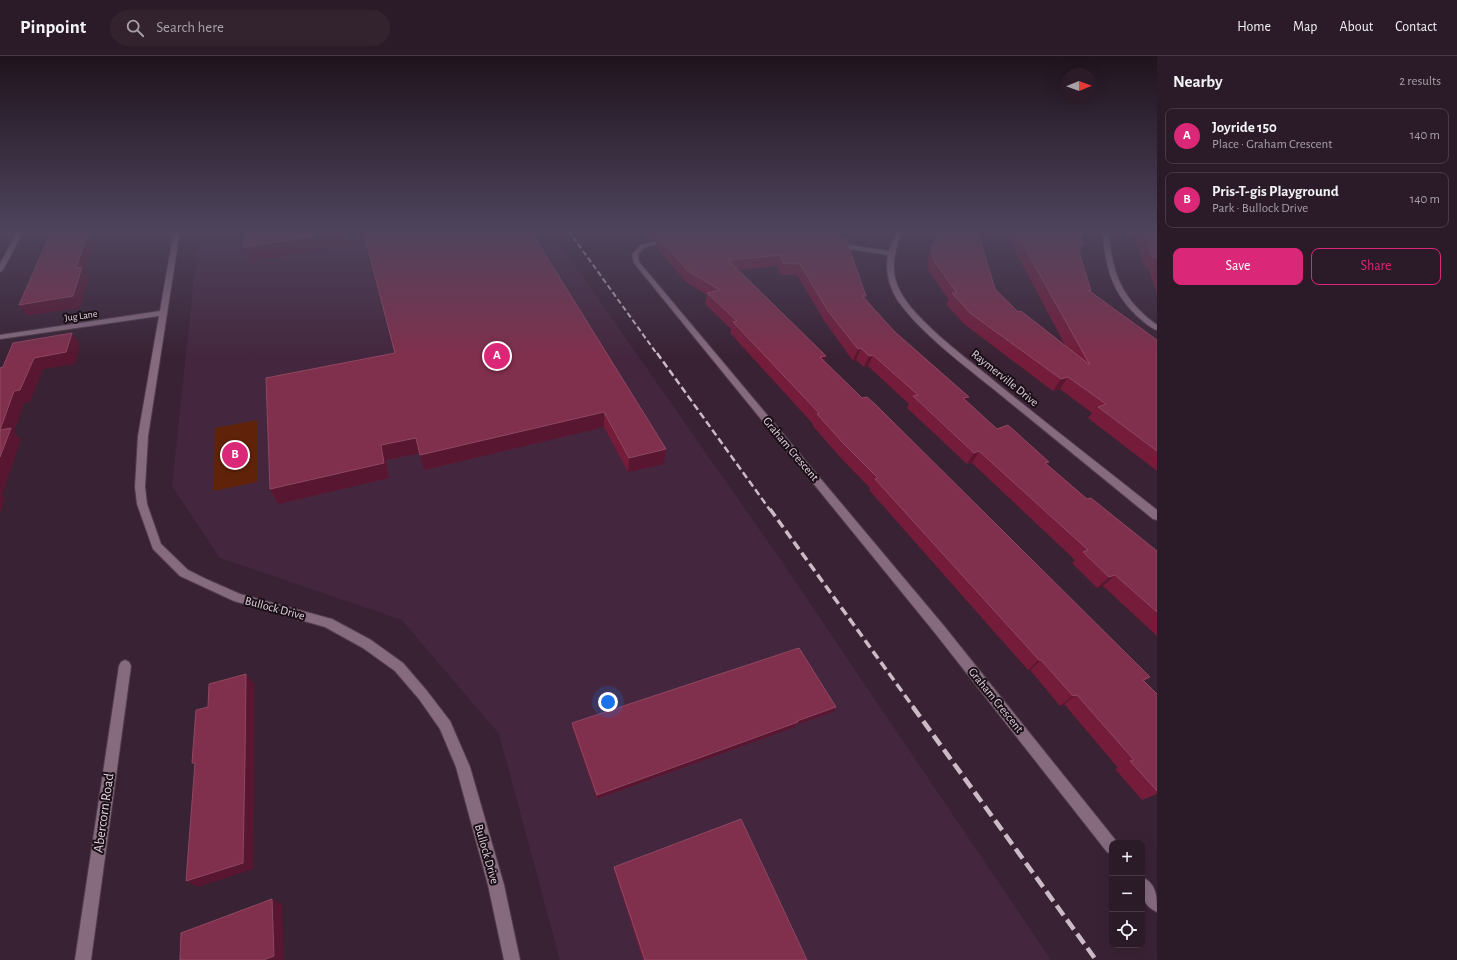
<!DOCTYPE html>
<meta charset="utf-8">
<style>
:root{--surface:#2b1a27;--page:#33232f;--text:#f1f3f6;--muted:#a6a1a7;--line:#473844;--accent:#db2777}
body{margin:0;font-family:"Alegreya Sans",sans-serif;background:var(--page);color:var(--text)}
.controls{position:absolute;right:12px;bottom:12px;display:grid;overflow:hidden;border-radius:8px;box-shadow:0 4px 16px #0002}
.controls button{width:36px;height:36px;display:grid;place-items:center;padding:0;border:0;border-bottom:1px solid var(--line);background:var(--surface);color:var(--text);font:20px sans-serif}
.compass{position:absolute;left:1061px;top:12px;width:36px;height:36px;border-radius:50%;background:var(--surface);box-shadow:0 4px 16px #0002;rotate:89deg}
.you{position:absolute;left:608px;top:646px;width:14px;height:14px;margin:-10px;border:3px solid #fff;border-radius:50%;background:#1a73e8;box-shadow:0 0 0 6px #1a73e833}
.badge{display:grid;place-items:center;width:26px;height:26px;border-radius:50%;background:var(--accent);color:#fff;font-size:13px;font-weight:700}
.pin{position:absolute;translate:-50% -50%;border:2px solid #fff;box-shadow:0 1px 4px #0006}
.list{margin:0;padding:0;list-style:none}
h2{display:flex;justify-content:space-between;align-items:center;height:52px;margin:0;padding:0 16px;font-size:17px}
h2 small{font-size:13px;font-weight:400;color:var(--muted)}
.list li{display:grid;grid-template-columns:26px 1fr auto;gap:12px;align-items:center;box-sizing:border-box;height:56px;margin:0 8px 8px;padding:0 8px;border:1px solid var(--line);border-radius:8px}
.list b{display:block;font-size:15px;white-space:nowrap}
.list p{margin:0;font-size:13px;white-space:nowrap;color:var(--muted)}
.list em{font-size:13px;font-style:normal;color:var(--muted)}
.actions{display:flex;gap:8px;padding:12px 16px}
.actions a{flex:1;padding:9px 0;border:1px solid var(--accent);border-radius:8px;text-align:center;font-size:14px;color:var(--accent)}
.actions .main{background:var(--accent);color:#fff}
.icon{flex:none;width:22px;height:22px;fill:none;stroke:currentColor;stroke-width:2;stroke-linecap:round;stroke-linejoin:round}
.map{position:relative;flex:none;width:1157px;height:904px;overflow:hidden}
header{display:flex;align-items:center;gap:24px;box-sizing:border-box;height:56px;padding:0 20px;background:var(--surface);border-bottom:1px solid var(--line)}
header strong{font-size:19px}
nav{display:flex;gap:22px;margin-inline-start:auto;font-size:14px}
.search{width:280px;height:36px;background:var(--page);display:flex;align-items:center;gap:10px;box-sizing:border-box;padding:0 14px;border-radius:22px;color:var(--muted);font-size:15px}
main{display:flex}
aside{flex:1;background:var(--surface)}
.map>svg:first-child{display:block}
</style>
<header>
<strong>Pinpoint</strong>
<div class="search"><svg class="icon" aria-label="search" viewBox="0 0 24 24"><circle cx="10" cy="10" r="6"/><path d="M15 15l6 6"/></svg>Search here</div>
<nav><a>Home</a><a>Map</a><a>About</a><a>Contact</a></nav>
</header>
<main>
<div class="map">
<svg width="1157" height="904" viewBox="0 0 1157 904">
<rect width="100%" height="100%" fill="#392234"/>
<polygon fill="#44273e" points="199,174 550,174 778,500 1051,904 560,904 499,678 402,564 220,502 172,430"/>
<polygon fill="#602309" points="257,364 257,426 213,435 215,372"/>
<g fill="none" stroke-linecap="round" stroke-linejoin="round">
<defs>
<g id="minor">
<polygon points="18,174 24,174 3,214 0,216 0,208"/>
<polygon points="174,174 180,174 148,380 145,431 147,448 161,488 188,514 206,523 240,538 332,563 371,584 403,607 427,635 450,665 470,711 504,829 520,904 504,904 488,829 456,711 440,673 419,643 395,615 363,592 325,571 234,545 180,520 153,493 137,448 135,431 138,380 159,260 0,283 0,279 160,255"/>
<path d="M897,174H903C894,194 889,215 900,235C914,263 962,299 987,319C1043,365 1100,409 1157,454V464L1153,463C1099,419 1045,375 991,331C961,307 920,276 898,245C889,231 885,215 888,199L835,191L832,189L835,187L889,195Z"/>
<path d="M1103,174H1109C1111,216 1122,244 1157,269V274C1150,272 1143,265 1137,260C1112,237 1104,208 1103,174Z"/>
<polygon points="1109,174 1125,174 1157,180 1157,184"/>
<polygon points="668,182 671,184 670,185 645,191 638,198 639,206 944,570 1117,786 1118,787 1112,787 1112,798 1107,796 935,577 634,207 632,198 641,189"/>
<polygon points="125,604 129,606 131,610 91,904 75,904 119,610 121,606"/>
<path d="M1142,821C1157,828 1157,841 1157,856C1141,849 1142,836 1142,821Z"/>
</g>
</defs>
<use href="#minor" stroke="#513e4d" stroke-width="2"/>
<use href="#minor" fill="#866b7f" fill-rule="evenodd"/>
<polyline stroke="#cbbbc7" stroke-width="2" stroke-dasharray="5.5 3" stroke-linecap="butt" points="568,174 657,298"/>
<polyline stroke="#cbbbc7" stroke-width="2.5" stroke-dasharray="7 3.5" stroke-linecap="butt" points="657,297 770,454"/>
<polyline stroke="#cbbbc7" stroke-width="3.5" stroke-dasharray="9 4.5" stroke-linecap="butt" points="770,453 914,652"/>
<polyline stroke="#cbbbc7" stroke-width="4.5" stroke-dasharray="12 5.5" stroke-linecap="butt" points="913,651 1096,904"/>
</g>
<g fill="#741c3a">
<polygon points="530,174 666,393 664,408 628,416 604,371 424,414 420,397 386,404 389,422 278,448 270,433 395,297 366,187 250,205 244,191"/>
<polygon points="611,174 858,174 856,178 842,175 840,182 866,240 865,242 895,276 966,346 997,373 1047,408 1087,443 1157,495 1157,580 1103,530 1097,532 1072,507 1075,504 972,407 967,408 907,352 909,348 868,310 864,311 856,304 853,305 825,266 797,219 780,219 778,210 738,214 826,300 824,305 1150,621 1144,625 1157,638 1157,738 1142,744 1115,713 1118,712 1064,648 1060,650 1030,614 1028,614 869,434 870,432 839,400 813,370 813,368 730,277 731,273 705,248 707,239 686,226 656,191 656,184 650,185 642,176 614,177"/>
<polygon points="1004,174 1080,174 1083,190 1079,196 1091,235 1090,235 1157,284 1157,415 1088,362 1092,357 1060,333 1053,335 964,268 946,248 949,244 929,216 927,202 931,191 995,233 1018,256 1065,289"/>
<polygon points="1135,174 1157,174 1157,239 1149,213 1145,212 1134,181 1138,175"/>
<polygon points="836,651 833,656 796,669 795,671 597,743 572,671 572,667"/>
<polygon points="614,811 807,904 643,904 614,814"/>
</g>
<g fill="#581630">
<polygon points="89,174 96,174 95,179 96,182 85,216 89,222 80,252 27,260 19,249 76,212"/>
<polygon points="353,174 363,174 367,187 250,205 244,191"/>
<polygon points="701,174 657,180 656,184 650,185 651,175"/>
<polygon points="72,277 80,288 75,308 43,313 30,346 24,347 14,376 21,384 2,439 5,442 0,458 0,374 14,335 34,302"/>
<polygon points="861,292 856,304 853,305 858,293"/>
<polygon points="873,299 868,310 864,311 869,300"/>
<polygon points="826,300 822,312 820,301"/>
<polygon points="1068,321 1060,333 1053,335 1061,323"/>
<polygon points="969,341 962,353 963,342"/>
<polygon points="604,356 604,371 424,414 420,399"/>
<polygon points="416,382 420,397 386,404 389,422 278,448 270,433 381,389"/>
<polygon points="666,393 664,408 628,416 629,402"/>
<polygon points="979,395 972,407 967,408 974,397"/>
<polygon points="1115,519 1103,530 1097,532 1109,521"/>
<polygon points="1039,604 1041,604 1030,614 1028,614"/>
<polygon points="246,618 254,628 254,709 253,813 198,831 186,825"/>
<polygon points="1077,639 1064,648 1060,650 1073,640"/>
<polygon points="836,651 833,656 796,669 795,671 597,743 597,739"/>
<polygon points="272,843 282,848 284,903 282,904 263,904"/>
</g>
<g fill="#802f4c" stroke="#8f4862">
<polygon points="52,174 89,174 76,212 82,211 73,240 19,249"/>
<polygon points="245,174 353,174 244,191"/>
<polygon points="363,174 530,174 666,393 629,402 604,356 420,399 416,382 381,389 384,407 270,433 266,322 395,297"/>
<polygon points="690,174 772,174 794,176 846,183 866,240 862,240 895,276 969,341 963,342 997,373 1008,369 1049,406 1045,407 1087,443 1091,442 1157,495 1157,556 1115,519 1109,521 1083,496 1088,494 979,395 974,397 913,340 918,339 873,299 869,300 861,292 858,293 828,255 800,208 783,207 781,199 728,204 826,300 820,301 862,342 867,341 876,349 1150,621 1143,624 1157,638 1157,735 1130,705 1134,704 1077,639 1073,640 1041,604 1039,604 875,423 878,422 844,388 817,358 819,357 733,266 737,265 707,237 720,234 688,215 657,180"/>
<polygon points="943,174 977,174 995,233 1018,256 1021,255 1090,309 1015,174 1080,174 1083,190 1077,189 1091,235 1088,234 1157,284 1157,395 1098,351 1106,348 1068,321 1061,323 970,257 952,237 957,237 934,205 931,191"/>
<polygon points="1143,174 1157,174 1157,202 1153,201"/>
<polygon points="72,277 66,296 34,302 20,334 14,335 0,374 11,372 0,401 0,312 3,311 13,287"/>
<polygon points="799,592 836,651 797,665 798,666 597,739 572,667"/>
<polygon points="246,618 245,701 243,807 186,825 195,707 192,707 196,654 208,651 209,628"/>
<polygon points="741,763 807,904 645,904 614,811"/>
<polygon points="272,843 274,900 263,904 180,904 181,877"/>
</g>
<linearGradient id="sky" x2="0" y2="1"><stop stop-color="#1f131d"/><stop offset="0.58" stop-color="#4e445c"/><stop offset="1" stop-color="#4e445c" stop-opacity="0"/></linearGradient>
<rect width="1157" height="301" fill="url(#sky)"/>
<g text-anchor="middle" dominant-baseline="central" stroke-width="4" stroke-linejoin="round" paint-order="stroke">
<g font-size="10" fill="#e0d1dc" stroke="#1a0f17">
<text transform="translate(81 260) rotate(-8)">Jug Lane</text>
</g>
<g font-size="12" fill="#e0d1dc" stroke="#1a0f17">
<text transform="translate(1005 322) rotate(39)">Raymerville Drive</text>
<text transform="translate(791 393) rotate(50)">Graham Crescent</text>
<text transform="translate(275 552) rotate(15)">Bullock Drive</text>
<text transform="translate(996 644) rotate(51)">Graham Crescent</text>
<text transform="translate(487 798) rotate(74)">Bullock Drive</text>
</g>
<g font-size="14" fill="#e0d1dc" stroke="#1a0f17">
<text transform="translate(104 757) rotate(-82)">Abercorn Road</text>
</g>
</g>
</svg>
<div class="controls">
<button>+</button>
<button>−</button>
<button><svg class="icon" aria-label="locate" viewBox="0 0 24 24"><circle cx="12" cy="12" r="6"/><path d="M12 2v4M12 18v4M2 12h4M18 12h4"/></svg></button>
</div>
<svg class="compass" viewBox="-18 -18 36 36"><path d="M0-13l5 13h-10z" fill="#e53935"/><path d="M0 13l5-13h-10z" fill="#a6a1a7"/></svg>
<div class="you"></div>
<div class="pin badge" style="left:497px;top:300px">A</div>
<div class="pin badge" style="left:235px;top:399px">B</div>
</div>
<aside>
<h2>Nearby<small>2 results</small></h2>
<ul class="list">
<li><span class="badge">A</span><div><b>Joyride 150</b><p>Place · Graham Crescent</p></div><em>140 m</em></li>
<li><span class="badge">B</span><div><b>Pris-T-gis Playground</b><p>Park · Bullock Drive</p></div><em>140 m</em></li>
</ul>
<div class="actions"><a class="main">Save</a><a>Share</a></div>
</aside>
</main>
